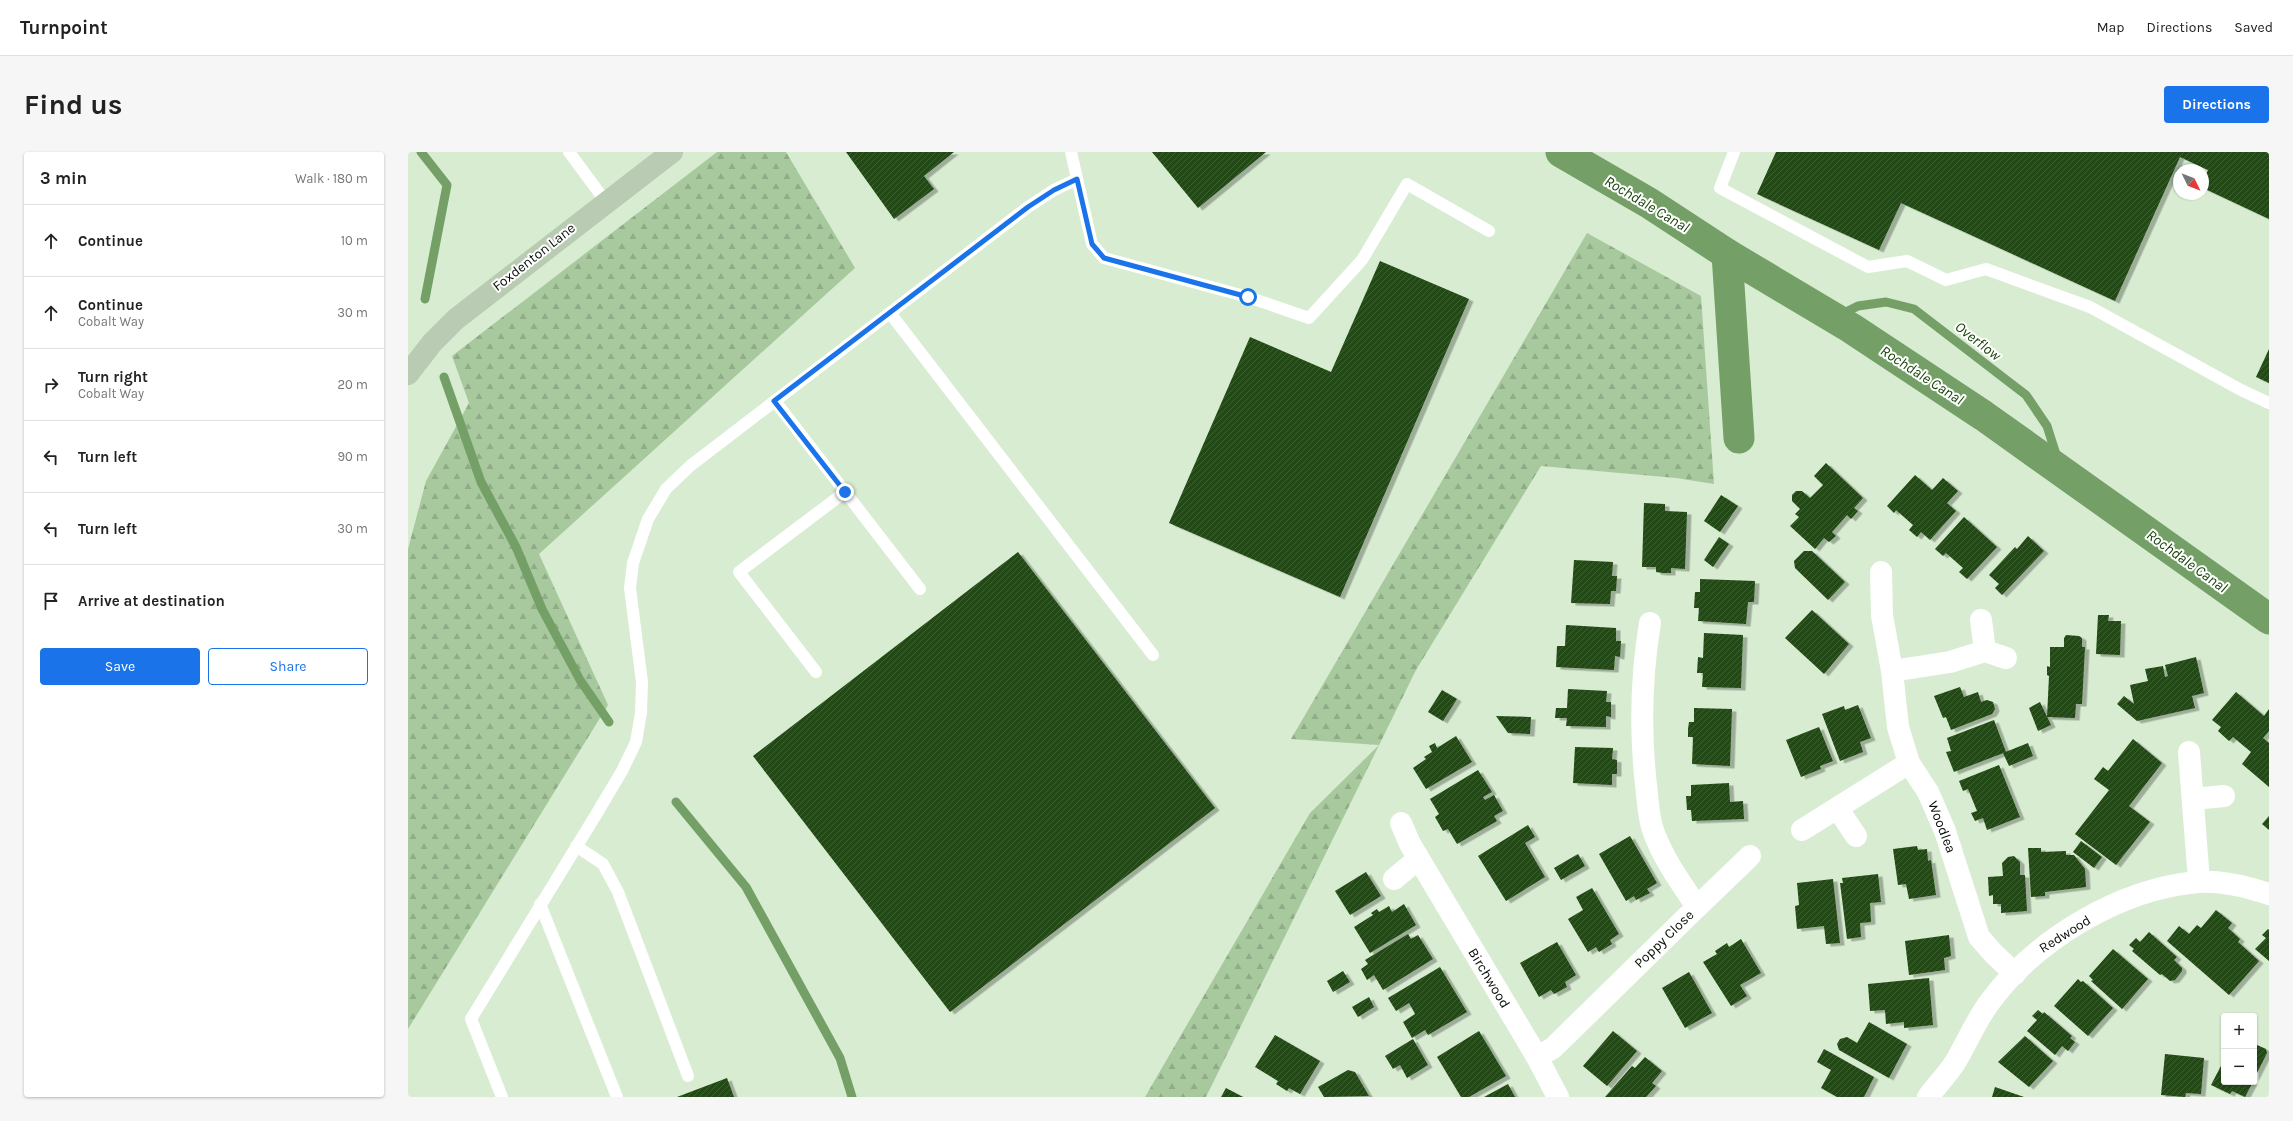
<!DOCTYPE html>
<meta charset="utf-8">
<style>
:root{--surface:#fff;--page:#f6f6f6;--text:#222;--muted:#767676;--line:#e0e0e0;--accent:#1a73e8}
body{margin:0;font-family:Karla,sans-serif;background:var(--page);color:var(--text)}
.controls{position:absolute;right:12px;bottom:12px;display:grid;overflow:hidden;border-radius:4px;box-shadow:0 1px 3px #0004}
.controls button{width:36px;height:36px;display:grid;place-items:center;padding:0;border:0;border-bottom:1px solid var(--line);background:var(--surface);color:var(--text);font:20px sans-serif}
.compass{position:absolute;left:1765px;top:12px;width:36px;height:36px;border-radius:50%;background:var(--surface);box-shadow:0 1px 3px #0004;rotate:133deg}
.stop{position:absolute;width:12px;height:12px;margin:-9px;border:3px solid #1a73e8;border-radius:50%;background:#fff}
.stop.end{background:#1a73e8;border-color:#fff;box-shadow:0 1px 4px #0008}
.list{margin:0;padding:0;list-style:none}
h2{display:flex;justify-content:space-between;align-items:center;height:52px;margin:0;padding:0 16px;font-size:17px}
h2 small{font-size:13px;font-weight:400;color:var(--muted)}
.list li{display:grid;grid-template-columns:26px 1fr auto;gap:12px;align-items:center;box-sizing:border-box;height:72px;padding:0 16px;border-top:1px solid var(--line)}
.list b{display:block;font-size:15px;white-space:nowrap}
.list p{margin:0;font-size:13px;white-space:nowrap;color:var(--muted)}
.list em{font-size:13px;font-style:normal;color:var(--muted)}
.actions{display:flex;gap:8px;padding:12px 16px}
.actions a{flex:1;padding:9px 0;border:1px solid var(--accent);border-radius:4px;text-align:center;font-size:14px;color:var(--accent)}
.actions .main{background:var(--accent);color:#fff}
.icon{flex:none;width:22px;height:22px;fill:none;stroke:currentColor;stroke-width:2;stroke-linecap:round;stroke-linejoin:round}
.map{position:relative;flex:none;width:1861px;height:945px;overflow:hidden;border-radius:4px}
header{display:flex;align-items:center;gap:24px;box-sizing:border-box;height:56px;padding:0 20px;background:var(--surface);border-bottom:1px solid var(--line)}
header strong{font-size:19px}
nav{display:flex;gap:22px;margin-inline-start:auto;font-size:14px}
.intro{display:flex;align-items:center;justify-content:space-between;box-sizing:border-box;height:96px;padding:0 24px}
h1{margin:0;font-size:28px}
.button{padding:10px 18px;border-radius:4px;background:var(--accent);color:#fff;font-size:14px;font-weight:700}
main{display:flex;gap:24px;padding:0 24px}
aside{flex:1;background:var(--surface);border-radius:4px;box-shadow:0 1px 3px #0004}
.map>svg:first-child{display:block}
</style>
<header>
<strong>Turnpoint</strong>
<nav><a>Map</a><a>Directions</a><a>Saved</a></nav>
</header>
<div class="intro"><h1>Find us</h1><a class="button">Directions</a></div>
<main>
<aside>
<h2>3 min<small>Walk · 180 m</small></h2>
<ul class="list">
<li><svg class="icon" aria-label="ahead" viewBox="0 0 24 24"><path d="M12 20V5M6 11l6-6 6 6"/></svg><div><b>Continue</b></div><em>10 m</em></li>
<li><svg class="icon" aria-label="ahead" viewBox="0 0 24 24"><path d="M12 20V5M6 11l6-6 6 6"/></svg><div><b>Continue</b><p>Cobalt Way</p></div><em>30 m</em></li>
<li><svg class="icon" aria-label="right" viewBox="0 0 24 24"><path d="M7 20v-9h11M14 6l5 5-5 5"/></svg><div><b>Turn right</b><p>Cobalt Way</p></div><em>20 m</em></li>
<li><svg class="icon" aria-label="left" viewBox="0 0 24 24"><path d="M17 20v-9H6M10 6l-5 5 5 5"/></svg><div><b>Turn left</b></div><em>90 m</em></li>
<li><svg class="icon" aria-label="left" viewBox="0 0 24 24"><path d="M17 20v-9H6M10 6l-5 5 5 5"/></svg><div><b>Turn left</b></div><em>30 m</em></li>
<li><svg class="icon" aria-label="arrive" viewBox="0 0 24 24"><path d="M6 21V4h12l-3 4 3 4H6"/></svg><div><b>Arrive at destination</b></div></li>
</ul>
<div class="actions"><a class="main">Save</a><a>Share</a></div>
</aside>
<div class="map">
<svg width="1861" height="945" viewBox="0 0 1861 945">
<defs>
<pattern id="forest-firs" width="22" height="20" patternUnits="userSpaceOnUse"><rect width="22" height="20" fill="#a8c99e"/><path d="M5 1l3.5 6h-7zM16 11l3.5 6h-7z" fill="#8fab87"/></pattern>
<pattern id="building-hatch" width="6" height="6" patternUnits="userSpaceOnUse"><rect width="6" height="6" fill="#204812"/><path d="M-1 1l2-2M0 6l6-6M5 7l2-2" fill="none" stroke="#3e5e33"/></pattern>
<filter id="shadow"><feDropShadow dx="4.5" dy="2.5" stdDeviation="0" flood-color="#0004"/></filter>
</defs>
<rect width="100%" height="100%" fill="#d7ecd1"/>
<g fill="url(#forest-firs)">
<polygon points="309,0 378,0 447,116 131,402 200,553 0,877 0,397 18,329 61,251 44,204"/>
<polygon points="1179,81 1293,144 1306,332 1268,326 1133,314 1008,518 798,945 737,945 902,661 971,593 883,587"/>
</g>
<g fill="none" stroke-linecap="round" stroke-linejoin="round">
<g stroke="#74a067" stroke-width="9">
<polyline points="13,0 39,33 17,147"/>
<polyline points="1426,166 1450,154 1478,150 1506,157 1618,243 1639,274 1653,318"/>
<polyline points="36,225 73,330 108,395 134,457 172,528 201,570"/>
<polyline points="268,650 338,735 432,906 444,945"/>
</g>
<g stroke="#74a067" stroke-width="31">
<polyline points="1153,0 1241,51 1319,102 1443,176 1576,264 1861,467"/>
<polyline points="1319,102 1331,286"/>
</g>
</g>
<g fill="url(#building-hatch)" filter="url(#shadow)">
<polygon points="438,0 546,0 516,24 526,37 486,67"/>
<polygon points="744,0 858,0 790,56"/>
<polygon points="1368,0 1861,0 1861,67 1795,36 1795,30 1800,18 1772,5 1707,149 1493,51 1471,98 1349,42"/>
<polygon points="972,109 1061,147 932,445 761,371 842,185 923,220"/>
<polygon points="1861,197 1861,231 1848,225"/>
<polygon points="1418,311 1455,346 1446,356 1450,359 1443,367 1439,363 1424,380 1428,384 1421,390 1416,386 1407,397 1382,374 1391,365 1387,362 1392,357 1384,349 1384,343 1388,339 1394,339 1402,346 1415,333 1406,324"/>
<polygon points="1507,323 1524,338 1535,326 1550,339 1539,351 1548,359 1522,388 1513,380 1509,385 1501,378 1505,373 1488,358 1486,361 1479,354"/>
<polygon points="1313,343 1330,354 1312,380 1296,369"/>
<polygon points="1236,351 1257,352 1257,359 1279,360 1277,417 1263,416 1263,421 1255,421 1248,420 1248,415 1234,415"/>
<polygon points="1556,365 1589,395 1559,427 1551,420 1555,416 1538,401 1535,404 1527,397"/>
<polygon points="1620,384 1636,399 1594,443 1587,436 1591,432 1581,423 1607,395 1609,397"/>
<polygon points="1311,385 1321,392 1305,415 1296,408"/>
<polygon points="1396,399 1404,399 1437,430 1420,448 1387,416 1386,409"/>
<polygon points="610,400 807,656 542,860 345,604"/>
<polygon points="1166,408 1205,410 1204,424 1209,424 1208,439 1203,439 1202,452 1163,451"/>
<polygon points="1292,427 1347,429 1346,450 1340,450 1338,472 1290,469 1291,456 1286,456 1287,440 1292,440"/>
<polygon points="1404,458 1441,492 1416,522 1377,486"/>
<polygon points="1690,463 1701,463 1700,469 1713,469 1712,503 1688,502"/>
<polygon points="1158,473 1208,476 1208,489 1213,489 1212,505 1207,504 1206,518 1148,515 1149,494 1157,494"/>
<polygon points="1296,481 1335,483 1333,536 1294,535 1295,521 1289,521 1290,505 1295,506"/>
<polygon points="1658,483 1671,484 1674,486 1674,495 1677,495 1674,552 1668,552 1667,566 1639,565 1641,524 1639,523 1639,514 1642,515 1642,495 1656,495 1656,486"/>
<polygon points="1788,505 1796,541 1784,544 1787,556 1729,569 1709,552 1716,544 1726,552 1722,533 1740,529 1737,517 1755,514 1757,525 1760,524 1757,513"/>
<polygon points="1552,535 1556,545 1570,540 1573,550 1579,548 1585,550 1587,557 1584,562 1543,578 1538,565 1535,566 1526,544"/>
<polygon points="1160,537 1199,539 1198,550 1203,550 1203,565 1198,564 1198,575 1158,574 1159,566 1147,566 1148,556 1159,556"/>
<polygon points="1034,538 1049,547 1035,569 1020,560"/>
<polygon points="1828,540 1856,564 1861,557 1861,579 1855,586 1861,591 1861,635 1834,612 1843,600 1825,585 1821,589 1810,579 1813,575 1804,568"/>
<polygon points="1632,550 1643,573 1630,579 1621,556"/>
<polygon points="1450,553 1463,586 1452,590 1455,600 1432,609 1414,562 1436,554 1437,558"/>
<polygon points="1286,556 1324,557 1322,614 1284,612 1285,585 1280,585 1280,577 1281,570 1286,570"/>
<polygon points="1088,564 1123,565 1122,582 1100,581"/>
<polygon points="1586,568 1598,600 1546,620 1538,600 1543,599 1539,586"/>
<polygon points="1411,575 1425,609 1412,614 1413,617 1393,625 1378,588"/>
<polygon points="1048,584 1064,610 1018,637 1005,616 1018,607 1016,605 1024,600 1021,594 1027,591 1029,596"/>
<polygon points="1725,587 1754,611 1721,654 1742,670 1708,713 1667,682 1701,638 1686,627 1695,615 1700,619"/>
<polygon points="1620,591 1625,604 1601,614 1595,601"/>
<polygon points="1167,595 1205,596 1204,607 1209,608 1209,622 1204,622 1204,633 1165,631"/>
<polygon points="1591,613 1612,665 1579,678 1575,666 1567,669 1563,661 1569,659 1560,637 1555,639 1551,629"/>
<polygon points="1070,618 1084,640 1075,645 1077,648 1086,643 1095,659 1086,664 1089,669 1049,692 1040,677 1035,679 1027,665 1031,662 1022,647"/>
<polygon points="1321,631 1322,650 1335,649 1336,667 1284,669 1283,658 1279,658 1278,644 1283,644 1283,633"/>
<polygon points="1861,664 1861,678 1854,672"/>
<polygon points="1120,673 1127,685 1117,691 1137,725 1098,749 1070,704"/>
<polygon points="1222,684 1249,731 1239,737 1242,741 1228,748 1226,744 1218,749 1191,702"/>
<polygon points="1673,689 1694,705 1686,716 1665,700"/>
<polygon points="1509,694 1510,698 1519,697 1520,709 1523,708 1528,743 1501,747 1498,732 1490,733 1485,697"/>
<polygon points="1620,696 1633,696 1633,700 1658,699 1658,703 1666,703 1677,717 1678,735 1637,740 1637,744 1623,745"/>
<polygon points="1170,702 1177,714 1153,728 1146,716"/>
<polygon points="1606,704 1612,710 1612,723 1617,723 1619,759 1593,761 1593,752 1585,752 1585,743 1581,744 1580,725 1595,724 1594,711 1600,705"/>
<polygon points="958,720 973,744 942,763 927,739"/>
<polygon points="1470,722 1473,750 1462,751 1463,770 1452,771 1453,785 1439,787 1432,731 1435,731 1434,726"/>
<polygon points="1425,727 1432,791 1418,792 1416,774 1389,777 1387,754 1391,753 1389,731"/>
<polygon points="1184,736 1211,782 1202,788 1204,792 1191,800 1188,795 1180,800 1160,767 1175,758 1168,745"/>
<polygon points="996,752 1008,773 962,801 946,775 965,763 963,761 969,757 971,760 981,754 984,760"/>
<polygon points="1808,758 1824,771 1820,776 1832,787 1830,790 1851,809 1821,843 1759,789 1771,774 1781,782 1789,773 1793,776"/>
<polygon points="1860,777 1861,778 1861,809 1847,797 1858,786 1854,783"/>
<polygon points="1741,780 1769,805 1766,808 1774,816 1774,819 1767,828 1762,829 1754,822 1752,823 1724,799 1726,797 1721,793 1728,786 1732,790"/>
<polygon points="1000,782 1003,787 1010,783 1025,807 975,838 966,823 959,828 953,817 960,812 957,808"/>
<polygon points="1541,783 1543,804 1536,806 1537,818 1501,823 1497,789"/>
<polygon points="1333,787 1353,821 1332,833 1339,844 1323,854 1295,810 1309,802 1307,799 1319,791 1321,795"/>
<polygon points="1149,790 1168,823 1157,830 1159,835 1146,842 1143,838 1131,845 1112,811"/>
<polygon points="1705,797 1740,827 1714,857 1683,829 1685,828 1681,824"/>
<polygon points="1032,815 1059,860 1020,883 1017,878 1004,886 995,870 1007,862 1006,860 1001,851 988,859 980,846"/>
<polygon points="935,819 942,830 925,840 919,829"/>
<polygon points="1281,820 1304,861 1277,876 1254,836"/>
<polygon points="1521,826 1525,873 1496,876 1496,870 1478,872 1477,858 1462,859 1460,832"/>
<polygon points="1670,827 1673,830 1675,829 1705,856 1680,884 1646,854"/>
<polygon points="961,845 966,855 950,865 944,855"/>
<polygon points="1630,858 1635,862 1636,860 1664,884 1662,886 1667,890 1660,899 1654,894 1647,903 1619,879 1629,868 1624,864"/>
<polygon points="1461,870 1499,892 1481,926 1431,898 1429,892 1432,887 1439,885 1449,891"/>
<polygon points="1071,879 1098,924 1061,945 1053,945 1029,905"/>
<polygon points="1205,879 1229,899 1199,934 1175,914"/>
<polygon points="867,883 912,909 892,942 881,936 879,939 868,932 870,929 847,915"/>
<polygon points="1617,884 1645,909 1621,935 1590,910"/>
<polygon points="1005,887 1020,913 999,926 992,913 985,917 977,904"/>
<polygon points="1849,893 1858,897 1859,901 1846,927 1846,894"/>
<polygon points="1416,897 1466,925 1456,945 1429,945 1413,936 1423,918 1409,910"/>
<polygon points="1757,902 1796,906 1793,942 1778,941 1777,945 1753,943"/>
<polygon points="1237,905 1254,919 1244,931 1248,934 1238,945 1197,945 1224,914 1227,916"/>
<polygon points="1815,910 1816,930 1845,930 1837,945 1824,939 1822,942 1803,933"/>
<polygon points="940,918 947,920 961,944 916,945 910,935"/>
<polygon points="319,926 326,945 269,945"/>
<polygon points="1100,932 1107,945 1076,945"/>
<polygon points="1587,935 1616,945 1584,945"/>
<polygon points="818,936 835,945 813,945"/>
</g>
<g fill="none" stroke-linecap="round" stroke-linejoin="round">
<g stroke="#fff" stroke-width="12">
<polyline points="161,0 198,50"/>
<polyline points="663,0 684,92 696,106 840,145 901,166 954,108 999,32 1081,79"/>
<polyline points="1326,0 1312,36 1460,115 1499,109 1538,128 1578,117 1682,155 1833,238 1861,251"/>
<polyline points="482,161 745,503"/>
<polyline points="367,249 512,437"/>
<polyline points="408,520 331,420 437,340"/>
<polyline points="168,694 195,712 210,740 280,924"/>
<polyline points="132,752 209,945"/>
<polyline points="94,945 63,867 186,666 214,619 228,590 233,561 234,530 222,436 225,411 240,367 258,337 282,314 620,55 646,38 669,27"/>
</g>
<g stroke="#fff" stroke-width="22">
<polyline points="1473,420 1474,463 1484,519 1490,575 1501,611 1520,640 1537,679 1571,785 1586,802 1607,822"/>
<polyline points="1573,468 1577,499"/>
<polyline points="1484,519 1542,510 1577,499 1598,506"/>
<polyline points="1781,600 1791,729"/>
<polyline points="1785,647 1816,644"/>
<polyline points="1430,657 1448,684"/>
<polyline points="993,671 1002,692 1129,905 1150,945"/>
<polyline points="1394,678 1501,611"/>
<polyline points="986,727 1010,707"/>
<polyline points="1289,755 1342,704"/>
<path d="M1129,905L1145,896L1289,755C1273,731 1256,708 1246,681C1240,666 1240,648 1238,633C1232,579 1233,525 1242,471"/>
<path d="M1520,945C1529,933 1540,922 1548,909C1559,890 1568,869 1581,851C1627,788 1711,737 1790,730C1812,728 1840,735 1861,742"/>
</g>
<polyline stroke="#b9ccb3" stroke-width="22" points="0,222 24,191 48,167 264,0"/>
</g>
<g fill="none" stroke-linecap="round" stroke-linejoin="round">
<polyline stroke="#1a73e8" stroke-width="5" points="437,340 366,249 620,55 646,38 669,27 684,92 696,106 840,145"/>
</g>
<g text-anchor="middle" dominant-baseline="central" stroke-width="4" stroke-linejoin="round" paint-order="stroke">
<g font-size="14" fill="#090f07" stroke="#fff">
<text transform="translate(126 105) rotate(-38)">Foxdenton Lane</text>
<text transform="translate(1534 675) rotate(69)">Woodlea</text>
<text transform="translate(1657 782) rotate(-32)">Redwood</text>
<text transform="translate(1256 787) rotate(-44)">Poppy Close</text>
<text transform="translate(1081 826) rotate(59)">Birchwood</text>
</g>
<g font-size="15" font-style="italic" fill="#184408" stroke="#fff">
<text transform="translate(1239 52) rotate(31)">Rochdale Canal</text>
<text transform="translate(1570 189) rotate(38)">Overflow</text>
<text transform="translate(1514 223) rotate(33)">Rochdale Canal</text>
<text transform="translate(1779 409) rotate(36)">Rochdale Canal</text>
</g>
</g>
</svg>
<div class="controls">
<button>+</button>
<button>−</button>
</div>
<svg class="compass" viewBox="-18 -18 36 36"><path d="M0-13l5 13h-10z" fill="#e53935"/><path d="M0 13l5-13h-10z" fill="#767676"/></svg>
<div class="stop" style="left:840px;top:145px"></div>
<div class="stop end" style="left:437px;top:340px"></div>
</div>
</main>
